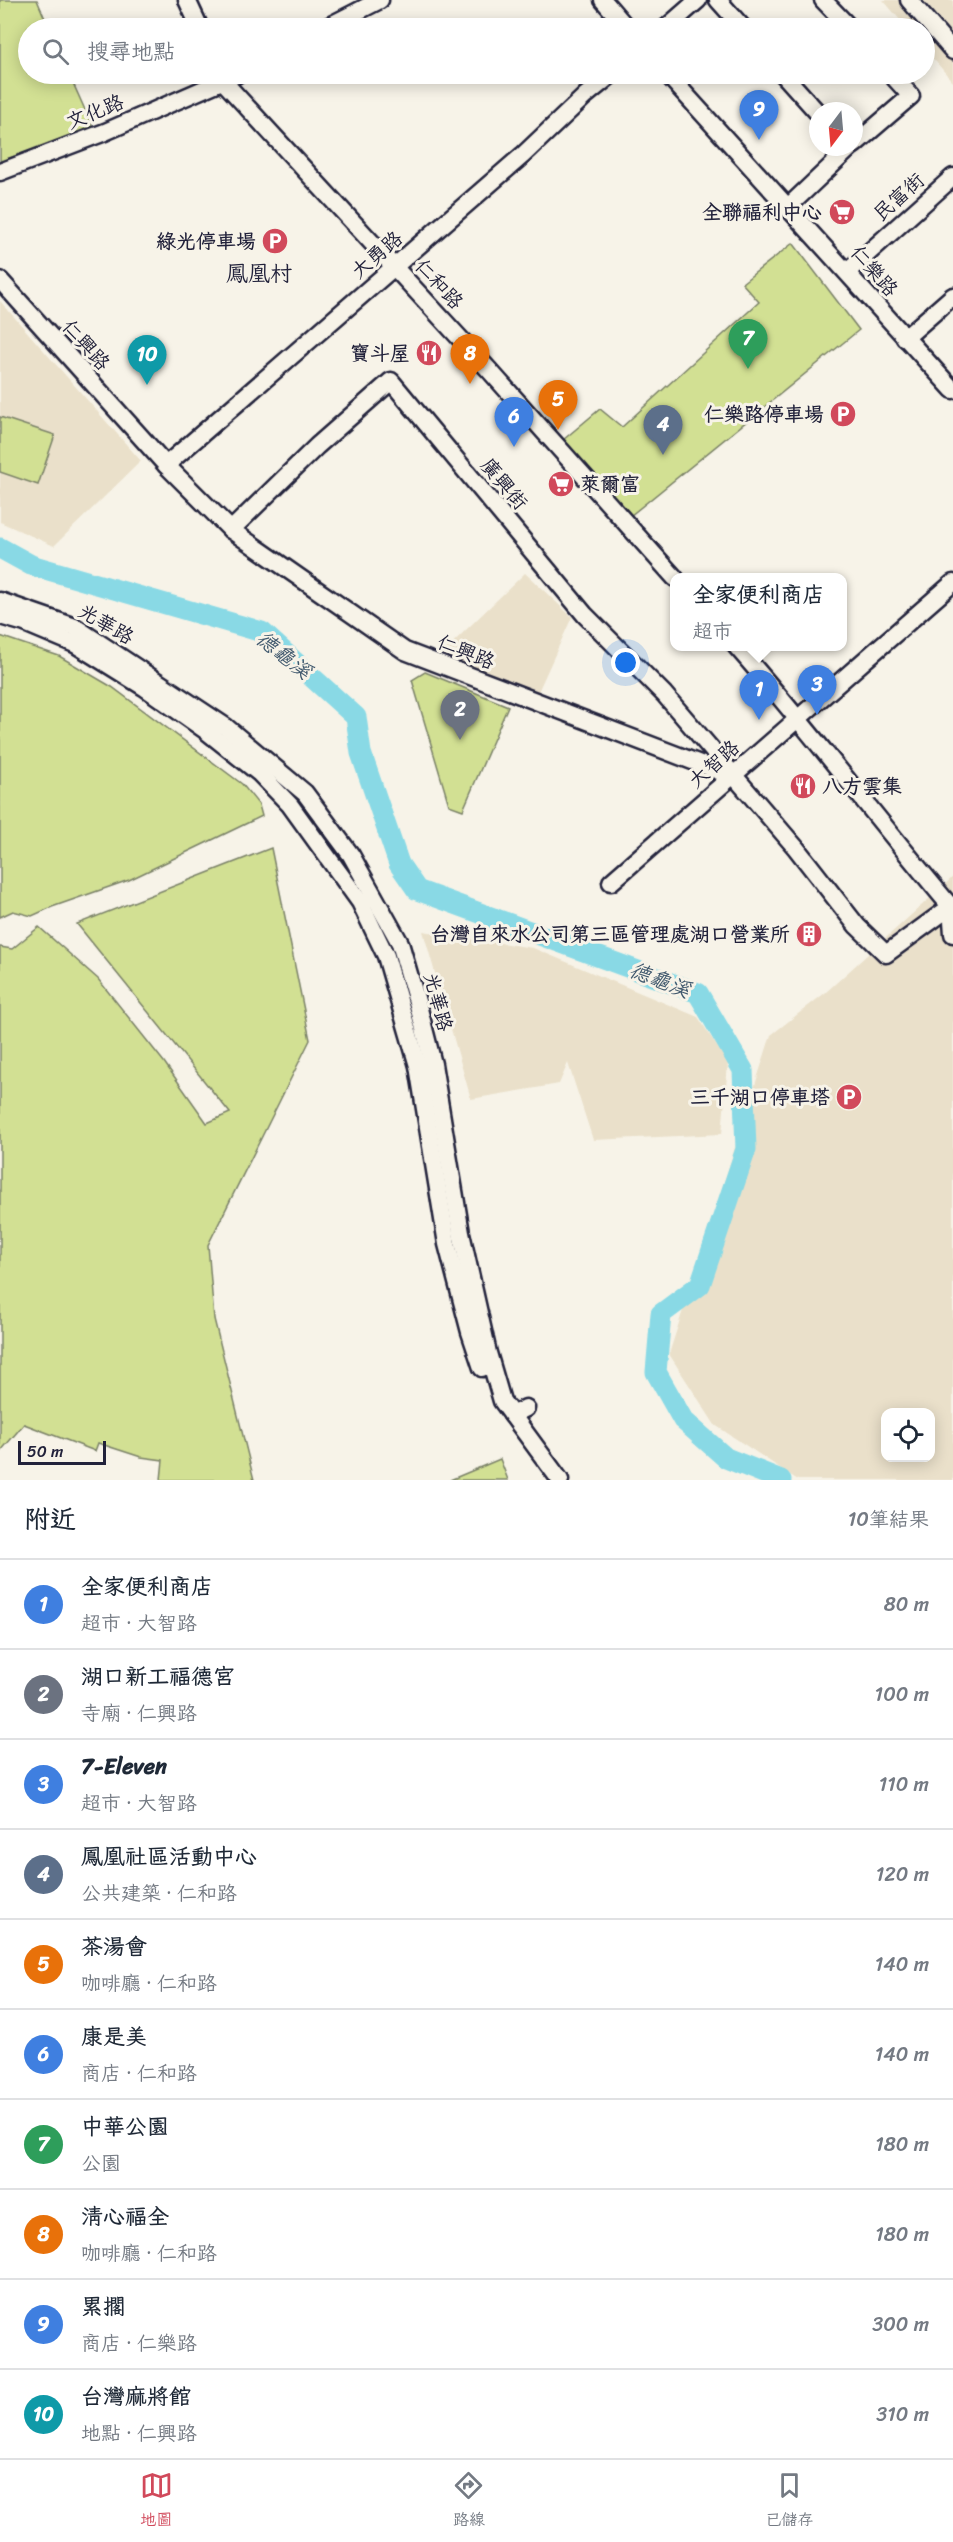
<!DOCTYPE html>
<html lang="zh-TW">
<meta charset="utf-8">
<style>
:root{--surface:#fff;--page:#f6f6f7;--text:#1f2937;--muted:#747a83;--line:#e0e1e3;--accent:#d1495b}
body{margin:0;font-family:Sriracha,"LXGW WenKai TC",sans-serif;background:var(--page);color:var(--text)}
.controls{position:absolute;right:18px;bottom:18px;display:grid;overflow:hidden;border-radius:12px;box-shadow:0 3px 15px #0003}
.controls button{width:54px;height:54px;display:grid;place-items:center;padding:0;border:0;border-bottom:2px solid var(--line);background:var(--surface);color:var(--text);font:30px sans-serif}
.compass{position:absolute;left:809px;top:102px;width:54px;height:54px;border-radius:50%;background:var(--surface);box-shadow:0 3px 15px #0003;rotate:196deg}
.scale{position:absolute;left:18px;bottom:15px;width:88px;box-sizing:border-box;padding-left:6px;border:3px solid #22223b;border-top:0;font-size:16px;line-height:21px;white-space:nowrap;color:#22223b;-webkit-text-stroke:4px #f7f3e8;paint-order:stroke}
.you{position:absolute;left:626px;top:663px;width:21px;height:21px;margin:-15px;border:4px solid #fff;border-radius:50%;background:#1a73e8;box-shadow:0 0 0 9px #1a73e833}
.badge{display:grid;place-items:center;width:39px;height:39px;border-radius:50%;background:var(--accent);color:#fff;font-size:20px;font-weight:700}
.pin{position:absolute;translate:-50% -50px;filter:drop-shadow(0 2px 3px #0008)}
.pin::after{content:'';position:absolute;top:32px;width:21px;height:18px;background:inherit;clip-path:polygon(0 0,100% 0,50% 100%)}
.popup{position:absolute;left:670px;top:573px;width:177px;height:78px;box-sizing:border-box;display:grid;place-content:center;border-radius:12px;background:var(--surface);filter:drop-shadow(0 2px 4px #0005);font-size:20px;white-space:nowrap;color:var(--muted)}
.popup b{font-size:22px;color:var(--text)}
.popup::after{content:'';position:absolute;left:50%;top:100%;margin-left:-12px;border:12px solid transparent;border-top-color:var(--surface)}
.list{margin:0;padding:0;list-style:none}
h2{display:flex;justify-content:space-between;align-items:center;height:78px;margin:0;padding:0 24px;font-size:26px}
h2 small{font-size:20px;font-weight:400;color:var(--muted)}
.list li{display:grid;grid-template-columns:39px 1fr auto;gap:18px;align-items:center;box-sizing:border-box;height:90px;padding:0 24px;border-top:2px solid var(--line)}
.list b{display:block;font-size:22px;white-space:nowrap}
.list p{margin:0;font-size:20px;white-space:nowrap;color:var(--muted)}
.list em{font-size:20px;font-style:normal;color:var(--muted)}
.icon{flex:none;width:33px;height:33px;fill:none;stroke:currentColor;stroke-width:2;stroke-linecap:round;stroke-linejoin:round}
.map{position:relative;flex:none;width:953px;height:1480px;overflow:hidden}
.search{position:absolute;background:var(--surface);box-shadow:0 3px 15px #0003;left:18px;right:18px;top:18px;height:66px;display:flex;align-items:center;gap:15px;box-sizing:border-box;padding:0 21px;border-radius:33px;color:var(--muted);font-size:22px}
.sheet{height:978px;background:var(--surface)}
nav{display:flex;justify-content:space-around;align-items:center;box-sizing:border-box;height:84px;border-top:2px solid var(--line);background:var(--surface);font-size:16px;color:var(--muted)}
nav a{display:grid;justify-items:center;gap:3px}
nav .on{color:var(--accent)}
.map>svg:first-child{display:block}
</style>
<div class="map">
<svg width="953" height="1480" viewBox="0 0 953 1480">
<rect width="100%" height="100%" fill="#f7f3e8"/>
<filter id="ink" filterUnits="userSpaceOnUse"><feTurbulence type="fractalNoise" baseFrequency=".0167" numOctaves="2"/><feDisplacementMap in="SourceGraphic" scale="12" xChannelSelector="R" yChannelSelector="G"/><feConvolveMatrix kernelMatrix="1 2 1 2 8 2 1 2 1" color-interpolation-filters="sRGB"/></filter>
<g filter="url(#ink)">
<g fill="#eae0ca" fill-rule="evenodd">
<polygon points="883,0 953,0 953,82 925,49 924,28 907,28"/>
<polygon points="0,301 141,461 54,546 0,522"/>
<polygon points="525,573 572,617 537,694 441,654"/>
<path d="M953,877V1480H798L715,1425L669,1354L771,1035L825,993ZM886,1412H930V1458H886Z"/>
<polygon points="423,931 533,948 698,1017 728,1063 722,1134 593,1140 568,1063 559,1084 471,1099"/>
</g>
<g fill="#d2e093" stroke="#7a8167" stroke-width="1.5">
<polygon points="0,0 37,0 49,28 28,28 28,74 69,74 94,130 0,161"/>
<polygon points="793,243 859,330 630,516 563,440 600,409 622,427 759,302 742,283"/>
<polygon points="0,417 55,435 38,485 0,472"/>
<polygon points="0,636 59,656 112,687 242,784 259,805 262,816 129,880 52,907 32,916 13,911 0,917"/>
<polygon points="425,672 508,706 463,810 449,805 412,680"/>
<polygon points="271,848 310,1040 208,1245 214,1319 254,1480 161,1480 163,1460 141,1457 98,1443 95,1451 24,1424 0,1452 0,947 12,949 39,927 98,979 164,1062 207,1123 230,1113 77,924"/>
<polygon points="500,1459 508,1480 450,1480"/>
</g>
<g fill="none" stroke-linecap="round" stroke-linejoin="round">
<polyline stroke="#89d9e5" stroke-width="21" points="0,548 31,565 262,632 356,717 361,753 399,864 417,890 698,993 743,1070 746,1149 700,1285 661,1314 656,1372 683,1420 726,1458 781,1480"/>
<defs>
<g id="minor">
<polyline points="187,0 200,28"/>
<polyline points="603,0 627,28"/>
<polyline points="718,0 743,28"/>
<polyline points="823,0 850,28"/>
<polyline points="909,0 953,51"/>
<polyline points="325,28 380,0"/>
<polyline points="666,28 698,0"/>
<polyline points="220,74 223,81 490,371 675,578"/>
<polyline points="667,74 953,390"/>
<polyline points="783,74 818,113"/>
<polyline points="854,145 911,96 891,74"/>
<polyline points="0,172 105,132 238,74"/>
<polyline points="789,206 851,147"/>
<polyline points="847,272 953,177"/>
<polyline points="0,280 166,465 231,530 405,651 729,775"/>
<polyline points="905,338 953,296"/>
<polyline points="166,465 523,155 585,96 612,74"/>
<polyline points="231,530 317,446 391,381 585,615 664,694 796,848 857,926 886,954 953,905"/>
<polyline points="0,601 75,627 226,727 305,793 351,855 400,943 418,1005 433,1064 461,1233 488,1353 502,1401 560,1480"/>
<polyline points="0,616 25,623 75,644 144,687 205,730 259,773 290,805 360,902 386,956 418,1066 447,1244 470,1332 482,1368"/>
<path d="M736,646C811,731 878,821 951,907"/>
<polyline points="611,882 953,583"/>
<polyline points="951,907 953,934"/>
<polyline points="512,1415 526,1408"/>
</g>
</defs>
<use href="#minor" stroke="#22223b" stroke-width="21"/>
<use href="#minor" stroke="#f7f3e8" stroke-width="16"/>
</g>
</g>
<defs>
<symbol id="supermarket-disc" viewBox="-11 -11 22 22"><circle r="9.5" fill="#d1495b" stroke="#f7f3e8"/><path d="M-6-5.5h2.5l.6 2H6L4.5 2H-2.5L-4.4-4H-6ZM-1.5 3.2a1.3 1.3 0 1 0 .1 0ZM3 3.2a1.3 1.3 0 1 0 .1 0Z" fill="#fff"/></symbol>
<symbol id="parking-disc" viewBox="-11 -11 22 22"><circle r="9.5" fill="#d1495b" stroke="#f7f3e8"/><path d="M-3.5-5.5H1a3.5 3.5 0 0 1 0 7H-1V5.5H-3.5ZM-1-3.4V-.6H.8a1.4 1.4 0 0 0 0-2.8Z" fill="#fff"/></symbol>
<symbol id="restaurant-disc" viewBox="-11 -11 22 22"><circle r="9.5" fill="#d1495b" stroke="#f7f3e8"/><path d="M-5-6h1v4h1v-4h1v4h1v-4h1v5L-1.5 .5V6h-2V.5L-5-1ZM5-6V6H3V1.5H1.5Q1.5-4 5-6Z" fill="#fff"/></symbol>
<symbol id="building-disc" viewBox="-11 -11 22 22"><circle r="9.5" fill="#d1495b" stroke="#f7f3e8"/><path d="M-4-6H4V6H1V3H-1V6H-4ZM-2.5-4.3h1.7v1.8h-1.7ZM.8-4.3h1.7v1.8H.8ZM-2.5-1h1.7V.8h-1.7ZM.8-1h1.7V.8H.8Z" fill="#fff"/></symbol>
</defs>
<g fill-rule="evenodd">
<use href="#supermarket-disc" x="827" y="197" width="30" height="30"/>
<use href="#parking-disc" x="260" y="226" width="30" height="30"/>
<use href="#restaurant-disc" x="414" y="338" width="30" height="30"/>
<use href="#parking-disc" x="828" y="399" width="30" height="30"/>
<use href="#supermarket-disc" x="546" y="469" width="30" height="30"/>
<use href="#restaurant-disc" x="788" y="771" width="30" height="30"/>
<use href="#building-disc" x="794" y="919" width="30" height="30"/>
<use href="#parking-disc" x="834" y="1082" width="30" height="30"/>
</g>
<g text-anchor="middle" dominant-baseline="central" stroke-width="6" stroke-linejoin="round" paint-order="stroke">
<g font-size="20" fill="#22223b" stroke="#f7f3e8">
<text transform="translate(95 112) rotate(-22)">文化路</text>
<text transform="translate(899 197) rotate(-42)">民富街</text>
<text transform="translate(377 255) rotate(-41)">大勇路</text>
<text transform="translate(874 271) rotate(49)">仁樂路</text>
<text transform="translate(439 284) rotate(47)">仁和路</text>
<text transform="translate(86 345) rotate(48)">仁興路</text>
<text transform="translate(504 484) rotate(50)">廣興街</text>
<text transform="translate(106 624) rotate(30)">光華路</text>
<text transform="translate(466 652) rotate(22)">仁興路</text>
<text transform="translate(714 764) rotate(-42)">大智路</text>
<text transform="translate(438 1002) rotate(75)">光華路</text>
</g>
<g font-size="20" font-weight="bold" fill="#22223b" stroke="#f7f3e8" text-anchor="end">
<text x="822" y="212">全聯福利中心</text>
<text x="256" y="241">綠光停車場</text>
<text x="410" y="353">寶斗屋</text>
<text x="824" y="414">仁樂路停車場</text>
<text x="580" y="484" text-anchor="start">萊爾富</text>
<text x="822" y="786" text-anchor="start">八方雲集</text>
<text x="790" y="934">台灣自來水公司第三區管理處湖口營業所</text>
<text x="830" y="1097">三千湖口停車塔</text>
</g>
<g font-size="21" font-style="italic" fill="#41596e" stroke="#f7f3e8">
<text transform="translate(284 655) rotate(38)">德龜溪</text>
<text transform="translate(660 980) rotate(21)">德龜溪</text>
</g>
<g font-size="22" fill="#22223b" stroke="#f7f3e8">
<text x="259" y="273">鳳凰村</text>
</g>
</g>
</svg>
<div class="controls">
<button><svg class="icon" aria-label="locate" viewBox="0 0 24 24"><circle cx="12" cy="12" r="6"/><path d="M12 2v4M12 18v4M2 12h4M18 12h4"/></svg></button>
</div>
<svg class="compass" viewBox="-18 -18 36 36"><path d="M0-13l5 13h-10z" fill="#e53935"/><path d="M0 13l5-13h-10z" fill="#747a83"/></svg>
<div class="scale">50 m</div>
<div class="you"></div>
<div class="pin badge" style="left:759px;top:720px;background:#3f7fe0">1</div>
<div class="popup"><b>全家便利商店</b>超市</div>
<div class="pin badge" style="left:460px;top:740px;background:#6b7280">2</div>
<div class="pin badge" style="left:817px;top:715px;background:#3f7fe0">3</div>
<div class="pin badge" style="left:663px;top:455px;background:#5c6f8a">4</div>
<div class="pin badge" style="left:558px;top:430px;background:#e8710a">5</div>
<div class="pin badge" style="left:514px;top:447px;background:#3f7fe0">6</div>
<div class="pin badge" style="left:748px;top:369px;background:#2e9e5b">7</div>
<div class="pin badge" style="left:470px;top:384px;background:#e8710a">8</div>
<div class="pin badge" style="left:759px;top:140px;background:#3f7fe0">9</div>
<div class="pin badge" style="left:147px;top:385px;background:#0f9aa8">10</div>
<div class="search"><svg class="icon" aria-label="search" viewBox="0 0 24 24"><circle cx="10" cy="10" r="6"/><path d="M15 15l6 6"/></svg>搜尋地點</div>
</div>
<section class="sheet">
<h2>附近<small>10筆結果</small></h2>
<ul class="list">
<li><span class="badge" style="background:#3f7fe0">1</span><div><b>全家便利商店</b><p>超市 · 大智路</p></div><em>80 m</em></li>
<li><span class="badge" style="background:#6b7280">2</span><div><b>湖口新工福德宮</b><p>寺廟 · 仁興路</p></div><em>100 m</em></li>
<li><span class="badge" style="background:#3f7fe0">3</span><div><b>7-Eleven</b><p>超市 · 大智路</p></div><em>110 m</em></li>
<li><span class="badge" style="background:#5c6f8a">4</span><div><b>鳳凰社區活動中心</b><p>公共建築 · 仁和路</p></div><em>120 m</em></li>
<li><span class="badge" style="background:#e8710a">5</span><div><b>茶湯會</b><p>咖啡廳 · 仁和路</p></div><em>140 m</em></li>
<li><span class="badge" style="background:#3f7fe0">6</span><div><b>康是美</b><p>商店 · 仁和路</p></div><em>140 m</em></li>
<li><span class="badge" style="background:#2e9e5b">7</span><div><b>中華公園</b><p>公園</p></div><em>180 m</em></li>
<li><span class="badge" style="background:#e8710a">8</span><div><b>清心福全</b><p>咖啡廳 · 仁和路</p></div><em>180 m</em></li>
<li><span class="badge" style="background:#3f7fe0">9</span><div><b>累擱</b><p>商店 · 仁樂路</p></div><em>300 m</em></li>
<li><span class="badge" style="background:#0f9aa8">10</span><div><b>台灣麻將館</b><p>地點 · 仁興路</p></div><em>310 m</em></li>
</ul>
</section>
<nav>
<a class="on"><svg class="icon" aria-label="map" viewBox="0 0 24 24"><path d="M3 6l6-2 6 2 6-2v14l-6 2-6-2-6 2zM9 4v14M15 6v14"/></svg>地圖</a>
<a><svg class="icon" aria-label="directions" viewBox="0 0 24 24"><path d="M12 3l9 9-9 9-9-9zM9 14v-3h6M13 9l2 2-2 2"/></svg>路線</a>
<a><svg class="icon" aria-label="saved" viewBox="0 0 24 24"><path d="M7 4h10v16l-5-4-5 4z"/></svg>已儲存</a>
</nav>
